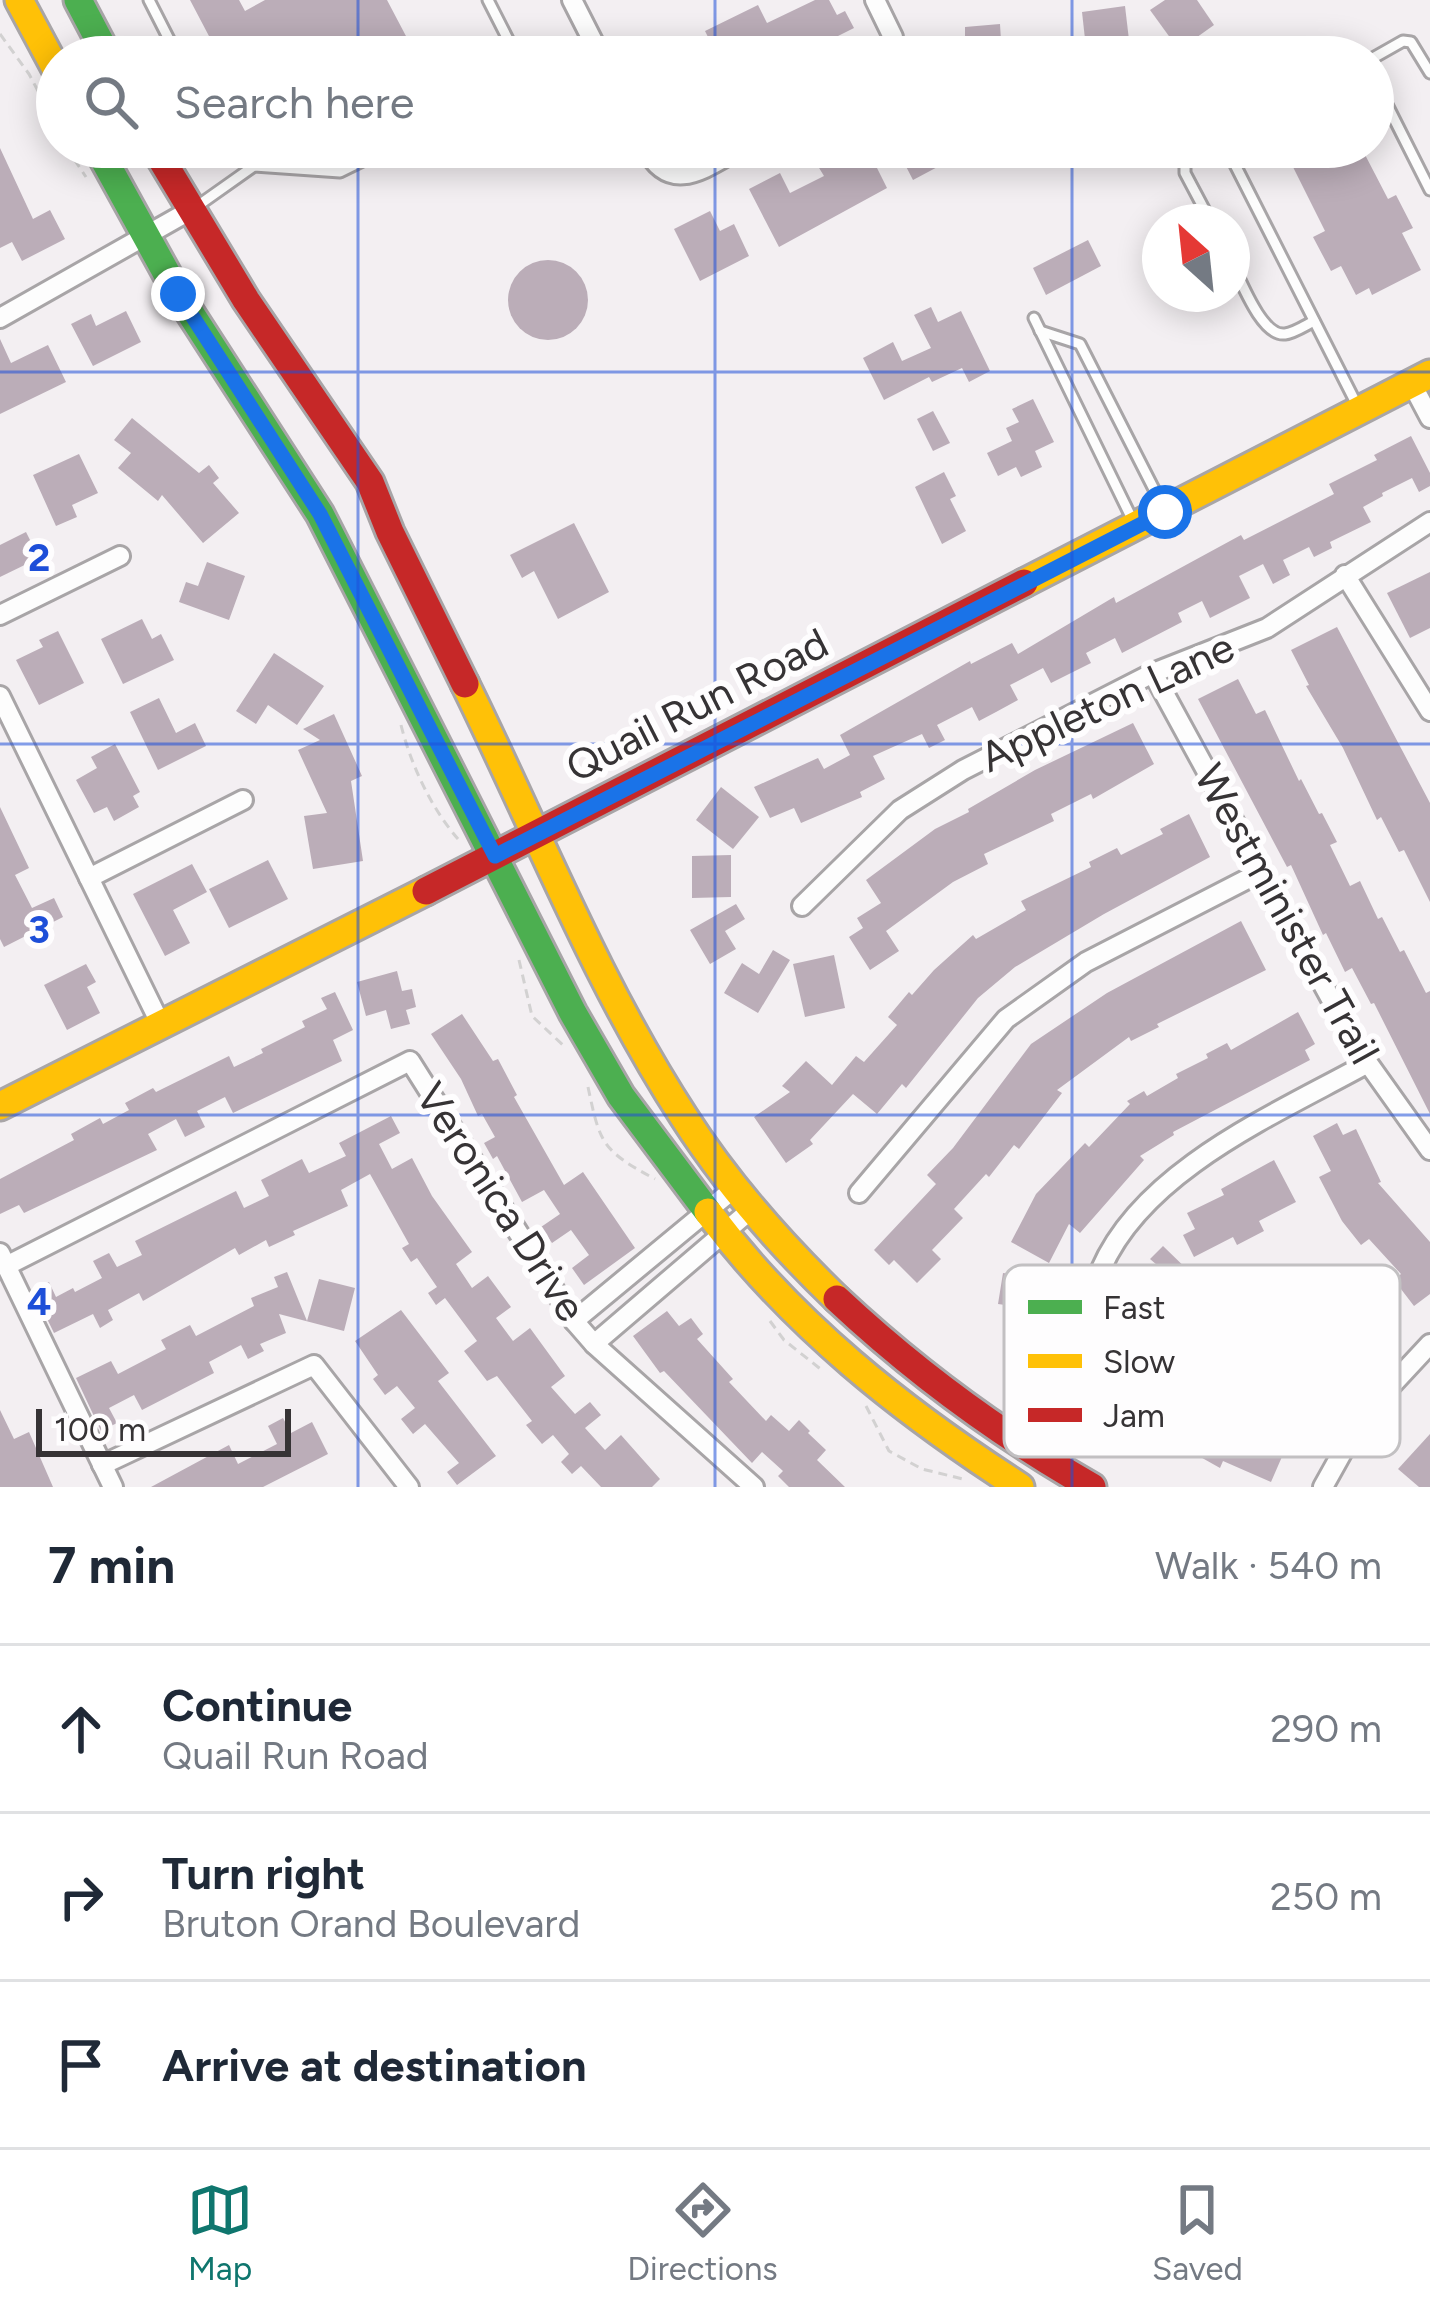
<!DOCTYPE html>
<meta charset="utf-8">
<style>
:root{--surface:#fff;--page:#f6f6f7;--text:#1f2937;--muted:#747a83;--line:#e0e1e3;--accent:#0f766e}
body{margin:0;font-family:Figtree,sans-serif;background:var(--page);color:var(--text)}
.compass{position:absolute;left:1142px;top:204px;width:108px;height:108px;border-radius:50%;background:var(--surface);box-shadow:0 6px 30px #0003;rotate:333deg}
.scale{position:absolute;left:36px;bottom:30px;width:255px;box-sizing:border-box;padding-left:12px;border:6px solid #363335;border-top:0;font-size:33px;line-height:42px;white-space:nowrap;color:#363335;-webkit-text-stroke:9px #fefdfe;paint-order:stroke}
.stop{position:absolute;width:36px;height:36px;margin:-27px;border:9px solid #1a73e8;border-radius:50%;background:#fff}
.stop.end{background:#1a73e8;border-color:#fff;box-shadow:0 3px 12px #0008}
.list{margin:0;padding:0;list-style:none}
h2{display:flex;justify-content:space-between;align-items:center;height:156px;margin:0;padding:0 48px;font-size:51px}
h2 small{font-size:39px;font-weight:400;color:var(--muted)}
.list li{display:grid;grid-template-columns:78px 1fr auto;gap:36px;align-items:center;box-sizing:border-box;height:168px;padding:0 48px;border-top:3px solid var(--line)}
.list b{display:block;font-size:45px;white-space:nowrap}
.list p{margin:0;font-size:39px;white-space:nowrap;color:var(--muted)}
.list em{font-size:39px;font-style:normal;color:var(--muted)}
.icon{flex:none;width:66px;height:66px;fill:none;stroke:currentColor;stroke-width:2;stroke-linecap:round;stroke-linejoin:round}
.map{position:relative;flex:none;width:1430px;height:1487px;overflow:hidden}
.search{position:absolute;background:var(--surface);box-shadow:0 6px 30px #0003;left:36px;right:36px;top:36px;height:132px;display:flex;align-items:center;gap:30px;box-sizing:border-box;padding:0 42px;border-radius:66px;color:var(--muted);font-size:45px}
.sheet{height:660px;background:var(--surface)}
nav{display:flex;justify-content:space-around;align-items:center;box-sizing:border-box;height:168px;border-top:3px solid var(--line);background:var(--surface);font-size:33px;color:var(--muted)}
nav a{display:grid;justify-items:center;gap:6px}
nav .on{color:var(--accent)}
.map>svg:first-child{display:block}
</style>
<div class="map">
<svg width="1430" height="1487" viewBox="0 0 1430 1487">
<rect width="100%" height="100%" fill="#f3eff2"/>
<g fill="#bbadb8">
<polygon points="190,0 239,0 245,11 265,0 387,0 417,57 220,57"/>
<polygon points="815,0 829,0 837,15 845,11 854,28 832,39 841,57 802,57 797,47 778,57 718,57 705,31 758,5 767,23"/>
<polygon points="1165,0 1197,0 1214,25 1179,50 1150,10"/>
<polygon points="1125,6 1131,57 1087,57 1082,12"/>
<polygon points="1000,24 1002,57 942,57 941,41 965,39 965,27"/>
<polygon points="833,147 847,147 850,154 862,147 975,147 913,180 897,149 874,162 887,188 779,247 749,189 780,173 790,193 824,176 813,158"/>
<polygon points="1304,147 1361,147 1388,199 1396,195 1413,228 1402,233 1421,270 1372,295 1369,288 1356,295 1341,266 1331,271 1313,237 1325,231 1292,165 1308,156"/>
<polygon points="0,148 33,219 50,210 65,239 22,261 12,242 0,248"/>
<polygon points="710,211 720,231 734,224 749,256 700,281 674,229"/>
<polygon points="1088,240 1101,266 1046,295 1033,268"/>
<circle cx="548" cy="300" r="40"/>
<polygon points="931,307 938,322 961,311 990,371 969,382 962,368 932,382 929,377 884,400 863,358 893,342 902,361 931,348 914,315"/>
<polygon points="126,311 141,342 93,366 71,324 91,314 96,326"/>
<polygon points="0,339 11,363 48,345 66,382 0,414"/>
<polygon points="1033,399 1054,442 1035,451 1042,467 1021,477 1016,467 998,476 987,453 1012,441 1006,428 1019,422 1012,409"/>
<polygon points="933,411 950,443 933,451 917,419"/>
<polygon points="132,418 199,473 209,465 219,478 213,483 239,513 203,543 162,495 158,501 118,468 131,453 114,440"/>
<polygon points="1411,436 1430,473 1430,486 1419,492 1412,478 1382,493 1383,496 1363,507 1371,522 1330,542 1332,548 1314,557 1309,547 1283,560 1290,575 1273,584 1263,564 1239,576 1250,598 1210,618 1202,601 1178,613 1182,622 1122,653 1115,638 1086,653 1091,663 1051,683 1043,668 1010,685 1018,700 996,712 979,721 972,707 937,725 945,740 929,748 922,734 873,756 885,779 860,792 862,797 801,823 794,808 770,818 754,787 818,758 824,769 850,755 840,735 970,661 971,664 1012,643 1018,654 1114,597 1116,603 1241,535 1244,540 1293,515 1334,494 1329,484 1377,460 1374,455"/>
<polygon points="79,454 98,493 72,505 77,517 56,526 33,475"/>
<polygon points="944,472 956,496 950,499 966,531 942,544 915,487"/>
<polygon points="574,523 609,592 558,619 534,571 522,578 510,555"/>
<polygon points="26,532 39,558 0,577 0,545"/>
<polygon points="207,562 245,576 229,620 179,602 186,582 198,586"/>
<polygon points="1430,572 1430,628 1410,638 1387,593"/>
<polygon points="142,619 152,639 161,634 174,660 123,684 101,639"/>
<polygon points="1337,627 1430,803 1430,902 1404,850 1399,852 1381,817 1377,820 1343,748 1306,686 1309,685 1291,650"/>
<polygon points="58,631 84,683 39,705 16,660 43,647 39,640"/>
<polygon points="274,653 324,686 297,725 268,705 256,724 236,711"/>
<polygon points="1238,679 1256,714 1265,710 1299,781 1301,779 1319,814 1322,813 1337,842 1330,845 1350,886 1360,881 1378,919 1382,917 1400,952 1404,950 1426,993 1430,991 1430,1114 1374,1003 1371,1004 1352,968 1345,972 1326,933 1323,935 1291,865 1287,867 1198,699"/>
<polygon points="159,698 176,733 195,723 206,746 158,770 130,712"/>
<polygon points="334,714 362,776 351,781 363,861 313,869 304,816 327,813 298,750 320,740 303,729"/>
<polygon points="1133,723 1154,764 1093,799 1091,794 1051,814 1054,821 984,854 988,864 953,882 886,931 899,951 870,970 849,937 863,928 857,918 881,903 866,880 935,829 969,812 968,809 1035,770"/>
<polygon points="115,744 140,792 133,796 139,807 114,821 107,807 94,813 76,780 97,768 91,757"/>
<polygon points="721,787 759,817 733,849 696,820"/>
<polygon points="0,807 29,868 15,875 32,908 54,898 63,917 4,947 0,939"/>
<polygon points="1189,814 1210,857 1104,914 1015,967 978,998 906,1088 902,1084 877,1114 853,1094 810,1140 813,1144 786,1163 754,1117 790,1092 782,1086 806,1061 832,1085 856,1056 864,1062 897,1025 888,1017 909,992 912,995 934,970 973,935 976,939 1026,910 1021,901 1091,867 1089,862 1117,848 1121,855 1163,834 1160,829"/>
<polygon points="731,855 731,897 692,898 692,856"/>
<polygon points="268,860 288,899 229,928 209,889"/>
<polygon points="192,864 207,892 173,910 190,943 165,956 133,894"/>
<polygon points="736,904 745,919 725,931 736,949 710,964 690,930"/>
<polygon points="1241,921 1266,970 1157,1024 1159,1027 1131,1041 1129,1037 1057,1090 1062,1093 1019,1149 1014,1145 989,1177 986,1174 954,1209 963,1218 932,1250 941,1259 917,1283 894,1260 889,1265 874,1250 936,1184 927,1175 953,1148 1031,1044 1107,993"/>
<polygon points="773,950 790,960 758,1013 724,993 742,963 759,974"/>
<polygon points="834,955 845,1008 805,1017 793,964"/>
<polygon points="86,964 96,982 87,987 100,1013 67,1030 44,985"/>
<polygon points="397,971 402,991 412,989 416,1007 406,1010 410,1024 391,1029 386,1010 366,1016 357,982"/>
<polygon points="335,992 353,1030 333,1040 342,1061 233,1113 225,1097 197,1111 205,1127 185,1137 176,1119 148,1134 157,1150 24,1213 19,1205 0,1214 0,1179 74,1140 71,1134 100,1118 103,1124 129,1110 125,1103 153,1088 156,1092 229,1056 234,1067 263,1053 261,1049 305,1027 302,1021 327,1009 321,998"/>
<polygon points="1298,1012 1315,1044 1305,1050 1310,1060 1173,1132 1174,1135 1140,1156 1144,1160 1080,1233 1069,1224 1049,1263 1011,1242 1036,1194 1085,1143 1089,1147 1130,1104 1127,1101 1144,1091 1147,1096 1178,1078 1176,1074 1208,1058 1206,1054 1227,1043 1231,1050"/>
<polygon points="462,1014 493,1061 498,1059 517,1095 514,1097 564,1185 583,1172 635,1248 584,1285 572,1268 589,1255 571,1230 552,1243 541,1227 560,1214 544,1190 522,1202 497,1156 493,1159 484,1143 495,1137 482,1114 478,1116 461,1079 431,1034"/>
<polygon points="391,1116 400,1133 379,1144 392,1169 412,1158 432,1196 472,1252 456,1264 472,1288 488,1276 511,1307 496,1318 513,1341 530,1328 565,1376 551,1387 575,1414 590,1402 601,1415 585,1428 605,1450 621,1435 660,1479 652,1487 601,1487 581,1466 572,1474 561,1462 569,1454 553,1435 542,1444 526,1425 532,1421 497,1376 487,1381 464,1351 477,1341 445,1298 436,1305 428,1293 437,1287 417,1258 411,1262 402,1248 409,1244 370,1174 341,1190 348,1206 293,1231 295,1235 269,1247 266,1240 239,1255 235,1248 143,1301 139,1293 108,1310 113,1320 100,1328 93,1314 54,1333 33,1290 49,1282 56,1297 73,1288 75,1292 102,1278 93,1261 109,1253 117,1267 142,1255 135,1241 236,1191 244,1208 269,1196 261,1180 302,1159 309,1173 346,1156 339,1143"/>
<polygon points="1337,1123 1343,1135 1356,1129 1381,1182 1378,1183 1430,1242 1430,1294 1414,1306 1394,1280 1401,1274 1369,1239 1361,1245 1342,1221 1319,1177 1331,1171 1313,1136"/>
<polygon points="1274,1160 1296,1202 1259,1221 1264,1231 1237,1245 1233,1237 1194,1257 1183,1235 1195,1229 1187,1213 1224,1195 1221,1189"/>
<polygon points="1163,1246 1196,1278 1172,1302 1146,1277 1157,1265 1150,1259"/>
<polygon points="287,1272 307,1321 319,1279 355,1288 344,1331 279,1314 286,1333 260,1344 264,1351 248,1359 241,1345 209,1362 214,1373 142,1410 134,1395 109,1408 117,1423 101,1431 76,1378 111,1361 118,1374 166,1349 161,1340 190,1325 196,1336 254,1306 251,1298 278,1287 274,1277"/>
<polygon points="1003,1273 1049,1279 1047,1295 1036,1294 1033,1309 998,1304"/>
<polygon points="401,1310 449,1373 438,1381 496,1456 457,1485 447,1472 459,1463 425,1424 413,1434 401,1419 415,1408 397,1386 385,1395 373,1379 378,1375 355,1341"/>
<polygon points="667,1311 679,1326 691,1318 703,1334 697,1339 733,1379 729,1382 766,1421 771,1415 789,1431 799,1420 810,1431 808,1433 826,1450 817,1460 845,1487 789,1487 778,1476 783,1471 762,1452 752,1463 664,1371 660,1373 633,1336"/>
<polygon points="1064,1324 1095,1343 1098,1338 1188,1391 1291,1436 1271,1482 1223,1461 1220,1468 1172,1441 1176,1434 1127,1402 1125,1406 1086,1384 1082,1392 1060,1380 1038,1362"/>
<polygon points="0,1410 14,1439 29,1432 53,1487 0,1487"/>
<polygon points="283,1418 291,1433 312,1422 328,1454 263,1487 151,1487 229,1445 238,1464 277,1444 268,1426"/>
<polygon points="1430,1434 1430,1487 1419,1487 1398,1469"/>
</g>
<g fill="none" stroke-linecap="round" stroke-linejoin="round">
<defs>
<g id="lane">
<polyline points="149,0 178,57"/>
<polyline points="488,0 517,57"/>
<polyline points="1373,58 1403,41 1411,42 1430,73"/>
<polyline points="1373,77 1430,190"/>
<polyline points="240,147 254,166"/>
<polyline points="1199,147 1185,162 1185,173 1211,222"/>
<polyline points="1226,147 1358,407"/>
<polyline points="196,207 254,166 340,172 391,147"/>
<path d="M1232,263C1241,281 1262,337 1285,334C1294,333 1306,325 1314,321"/>
<polyline points="1034,318 1134,523"/>
<polyline points="1040,331 1080,344 1162,505"/>
</g>
<g id="street">
<polyline points="572,0 601,57"/>
<polyline points="875,0 893,37 890,57"/>
<path d="M645,147C671,198 707,166 743,147"/>
<polyline points="0,318 191,210"/>
<polyline points="1412,384 1430,418"/>
<polyline points="1345,575 1430,711"/>
<polyline points="0,615 120,556"/>
<polyline points="1153,673 1338,1012 1368,1063 1430,1150"/>
<polyline points="0,696 162,1027"/>
<polyline points="89,878 243,800"/>
<polyline points="802,906 900,810 963,770 1153,673 1267,628 1430,522"/>
<polyline points="859,1193 1006,1019 1086,962 1259,873"/>
<polyline points="0,1253 113,1487"/>
<polyline points="6,1266 410,1061 574,1321 594,1344 754,1487"/>
<polyline points="574,1321 736,1187"/>
<polyline points="594,1344 753,1208"/>
<path d="M1362,1417L1305,1395L1111,1293L1101,1269C1144,1169 1278,1113 1368,1063"/>
<polyline points="102,1465 314,1365 409,1487"/>
<polyline points="1323,1487 1362,1417 1430,1344"/>
</g>
<g id="fast">
<polyline points="78,0 108,57"/>
<polyline points="97,147 178,294 320,514 573,1013 621,1096 708,1212"/>
</g>
<g id="slow">
<polyline points="19,0 57,71"/>
<polyline points="1024,583 1430,374"/>
<path d="M465,684C536,828 596,982 684,1117C727,1184 780,1244 837,1299"/>
<polyline points="0,1106 426,891"/>
<path d="M708,1212C793,1325 902,1411 1020,1487"/>
</g>
<g id="jam">
<polyline points="154,147 246,300 370,482 390,532 465,684"/>
<polyline points="426,891 1024,583"/>
<path d="M837,1299C915,1372 999,1434 1092,1487"/>
</g>
</defs>
<use href="#lane" stroke="#a8a5a7" stroke-width="15"/>
<use href="#street" stroke="#a8a5a7" stroke-width="24"/>
<use href="#fast" stroke="#a8a5a7" stroke-width="33"/>
<use href="#slow" stroke="#a8a5a7" stroke-width="33"/>
<use href="#jam" stroke="#a8a5a7" stroke-width="33"/>
<g stroke="#d2d1d1" stroke-width="3" stroke-dasharray="9 6" stroke-linecap="butt">
<polyline points="0,34 29,74 57,127"/>
<polyline points="66,147 86,177"/>
<path d="M401,725C411,765 431,808 458,839"/>
<polyline points="519,960 532,1016 566,1048"/>
<path d="M588,1087C600,1143 601,1150 655,1179"/>
<polyline points="770,1321 784,1340 823,1371"/>
<polyline points="866,1406 889,1451 922,1469 967,1480"/>
</g>
<use href="#lane" stroke="#fdfdfd" stroke-width="9"/>
<use href="#street" stroke="#fdfdfd" stroke-width="18"/>
<use href="#fast" stroke="#4caf50" stroke-width="27"/>
<use href="#slow" stroke="#ffc107" stroke-width="27"/>
<use href="#jam" stroke="#c62828" stroke-width="27"/>
</g>
<g fill="none" stroke-linecap="round" stroke-linejoin="round">
<polyline stroke="#1a73e8" stroke-width="15" points="178,294 320,514 495,856 1165,512"/>
</g>
<path fill="none" stroke="#1d4ed8" stroke-width="3" stroke-opacity="0.55" d="M358,0V57M715,0V57M1072,0V57M358,147V1487M715,147V1487M1072,147V1487M0,372H1430M0,744H1430M0,1115H1430"/>
<g text-anchor="middle" dominant-baseline="central" stroke-width="12" stroke-linejoin="round" paint-order="stroke">
<g font-size="42" fill="#363335" stroke="#fefdfe">
<text transform="translate(1107 702) rotate(-25)">Appleton Lane</text>
<text transform="translate(697 705) rotate(-27)">Quail Run Road</text>
<text transform="translate(1287 914) rotate(61)">Westminister Trail</text>
<text transform="translate(501 1202) rotate(57)">Veronica Drive</text>
</g>
</g>
<rect x="1004" y="1265" width="396" height="192" rx="18" fill="#fefdfe" stroke="#c2c0c2" stroke-width="3"/>
<rect x="1028" y="1300" width="54" height="14" fill="#4caf50"/>
<rect x="1028" y="1354" width="54" height="14" fill="#ffc107"/>
<rect x="1028" y="1408" width="54" height="14" fill="#c62828"/>
<g font-size="33" fill="#363335">
<text x="1103" y="1319">Fast</text>
<text x="1103" y="1373">Slow</text>
<text x="1103" y="1427">Jam</text>
</g>
<g font-size="39" text-anchor="middle" font-weight="bold" fill="#1d4ed8" stroke="#fefdfe" stroke-width="12" stroke-linejoin="round" paint-order="stroke">
<text x="39" y="571">2</text>
<text x="39" y="943">3</text>
<text x="39" y="1315">4</text>
</g>
</svg>
<svg class="compass" viewBox="-18 -18 36 36"><path d="M0-13l5 13h-10z" fill="#e53935"/><path d="M0 13l5-13h-10z" fill="#747a83"/></svg>
<div class="scale">100 m</div>
<div class="stop" style="left:1165px;top:512px"></div>
<div class="stop end" style="left:178px;top:294px"></div>
<div class="search"><svg class="icon" aria-label="search" viewBox="0 0 24 24"><circle cx="10" cy="10" r="6"/><path d="M15 15l6 6"/></svg>Search here</div>
</div>
<section class="sheet">
<h2>7 min<small>Walk · 540 m</small></h2>
<ul class="list">
<li><svg class="icon" aria-label="ahead" viewBox="0 0 24 24"><path d="M12 20V5M6 11l6-6 6 6"/></svg><div><b>Continue</b><p>Quail Run Road</p></div><em>290 m</em></li>
<li><svg class="icon" aria-label="right" viewBox="0 0 24 24"><path d="M7 20v-9h11M14 6l5 5-5 5"/></svg><div><b>Turn right</b><p>Bruton Orand Boulevard</p></div><em>250 m</em></li>
<li><svg class="icon" aria-label="arrive" viewBox="0 0 24 24"><path d="M6 21V4h12l-3 4 3 4H6"/></svg><div><b>Arrive at destination</b></div></li>
</ul>
</section>
<nav>
<a class="on"><svg class="icon" aria-label="map" viewBox="0 0 24 24"><path d="M3 6l6-2 6 2 6-2v14l-6 2-6-2-6 2zM9 4v14M15 6v14"/></svg>Map</a>
<a><svg class="icon" aria-label="directions" viewBox="0 0 24 24"><path d="M12 3l9 9-9 9-9-9zM9 14v-3h6M13 9l2 2-2 2"/></svg>Directions</a>
<a><svg class="icon" aria-label="saved" viewBox="0 0 24 24"><path d="M7 4h10v16l-5-4-5 4z"/></svg>Saved</a>
</nav>
